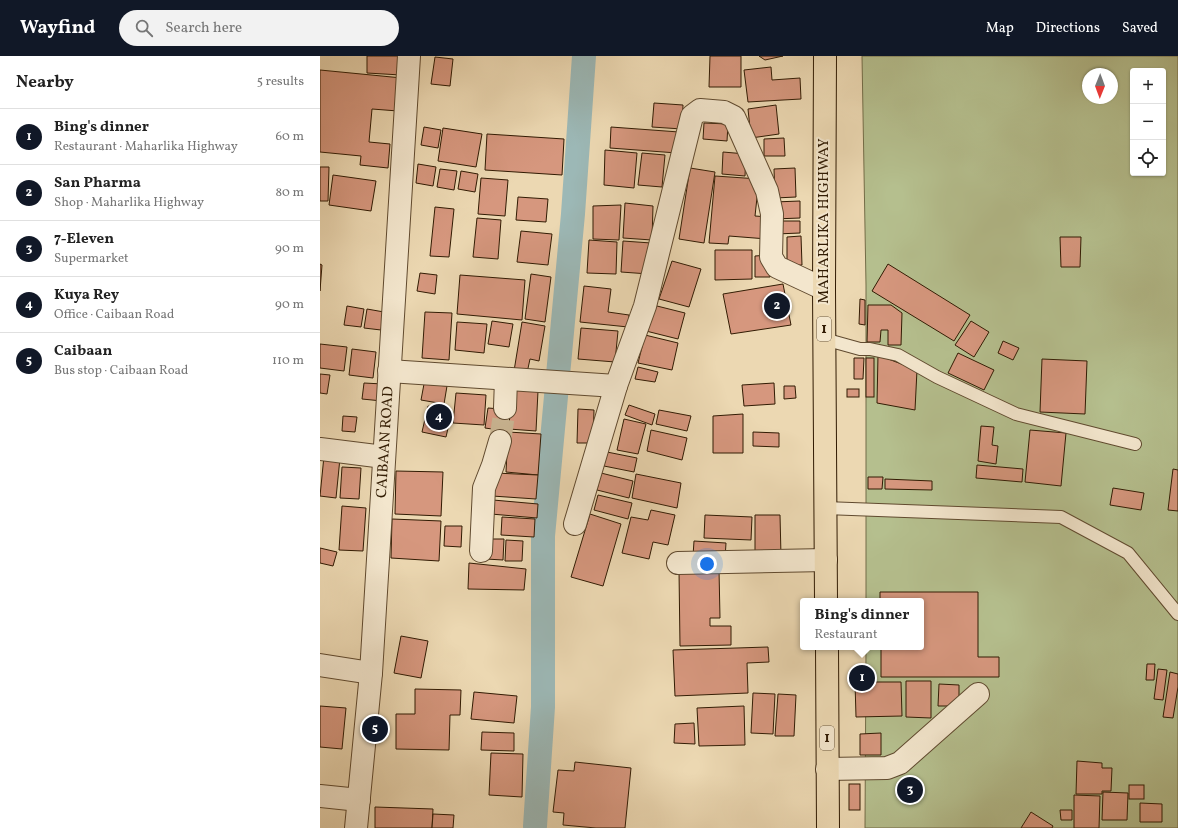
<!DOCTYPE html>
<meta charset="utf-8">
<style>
:root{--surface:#fff;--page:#f2f2f2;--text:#222;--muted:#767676;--line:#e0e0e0;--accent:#111827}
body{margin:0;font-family:Vollkorn,serif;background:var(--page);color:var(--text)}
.controls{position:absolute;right:12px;top:12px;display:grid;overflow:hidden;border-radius:4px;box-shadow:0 1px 3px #0004}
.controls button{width:36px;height:36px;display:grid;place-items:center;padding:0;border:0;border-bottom:1px solid var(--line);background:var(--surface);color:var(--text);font:20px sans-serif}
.compass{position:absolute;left:762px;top:12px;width:36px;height:36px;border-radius:50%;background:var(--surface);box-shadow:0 1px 3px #0004;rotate:181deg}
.you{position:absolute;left:387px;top:508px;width:14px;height:14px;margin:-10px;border:3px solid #fff;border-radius:50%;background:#1a73e8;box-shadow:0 0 0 6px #1a73e833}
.badge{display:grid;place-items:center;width:26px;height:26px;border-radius:50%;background:var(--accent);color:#fff;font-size:13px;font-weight:700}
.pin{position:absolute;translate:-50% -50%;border:2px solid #fff;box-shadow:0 1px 4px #0006}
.popup{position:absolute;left:480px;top:542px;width:124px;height:52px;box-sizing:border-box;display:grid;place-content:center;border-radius:4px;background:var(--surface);filter:drop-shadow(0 1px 3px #0005);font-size:13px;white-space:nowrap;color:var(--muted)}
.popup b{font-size:15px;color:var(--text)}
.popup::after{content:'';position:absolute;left:50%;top:100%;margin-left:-8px;border:8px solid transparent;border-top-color:var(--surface)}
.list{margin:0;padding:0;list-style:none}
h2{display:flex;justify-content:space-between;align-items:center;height:52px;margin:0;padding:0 16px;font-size:17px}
h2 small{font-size:13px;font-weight:400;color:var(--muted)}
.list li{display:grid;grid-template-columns:26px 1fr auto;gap:12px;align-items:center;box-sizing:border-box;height:56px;padding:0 16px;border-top:1px solid var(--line)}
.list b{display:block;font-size:15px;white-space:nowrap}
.list p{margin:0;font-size:13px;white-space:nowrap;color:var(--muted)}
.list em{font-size:13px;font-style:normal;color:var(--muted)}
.icon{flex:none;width:22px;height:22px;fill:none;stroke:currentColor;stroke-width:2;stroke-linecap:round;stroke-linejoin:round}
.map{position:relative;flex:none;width:858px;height:772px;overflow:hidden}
header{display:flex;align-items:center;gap:24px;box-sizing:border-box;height:56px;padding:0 20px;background:var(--accent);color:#fff}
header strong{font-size:19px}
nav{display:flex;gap:22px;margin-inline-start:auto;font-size:14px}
.search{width:280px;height:36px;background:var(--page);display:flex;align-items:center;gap:10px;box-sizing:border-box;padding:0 14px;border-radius:22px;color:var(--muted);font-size:15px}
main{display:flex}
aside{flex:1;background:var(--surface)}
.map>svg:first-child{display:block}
</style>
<header>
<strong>Wayfind</strong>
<div class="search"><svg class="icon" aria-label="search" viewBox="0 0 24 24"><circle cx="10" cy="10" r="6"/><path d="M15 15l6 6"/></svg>Search here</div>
<nav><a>Map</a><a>Directions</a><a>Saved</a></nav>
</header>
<main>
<aside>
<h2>Nearby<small>5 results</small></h2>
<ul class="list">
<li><span class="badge">1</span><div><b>Bing's dinner</b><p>Restaurant · Maharlika Highway</p></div><em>60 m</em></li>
<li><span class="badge">2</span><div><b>San Pharma</b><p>Shop · Maharlika Highway</p></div><em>80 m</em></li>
<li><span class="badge">3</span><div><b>7-Eleven</b><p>Supermarket</p></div><em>90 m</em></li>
<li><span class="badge">4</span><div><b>Kuya Rey</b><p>Office · Caibaan Road</p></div><em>90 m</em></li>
<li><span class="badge">5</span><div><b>Caibaan</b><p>Bus stop · Caibaan Road</p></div><em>110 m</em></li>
</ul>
</aside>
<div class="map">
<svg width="858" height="772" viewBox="0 0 858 772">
<rect width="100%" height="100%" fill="#ecd8b2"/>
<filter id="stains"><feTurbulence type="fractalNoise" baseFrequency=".005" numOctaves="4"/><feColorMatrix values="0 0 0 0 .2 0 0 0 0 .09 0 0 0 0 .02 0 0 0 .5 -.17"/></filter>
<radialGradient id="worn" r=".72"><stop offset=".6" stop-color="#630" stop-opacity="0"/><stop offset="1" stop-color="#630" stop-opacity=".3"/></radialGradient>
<path fill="#b5bf8e" stroke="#736d48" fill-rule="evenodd" d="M542,0H858V772H545L546,591H601V545H546V229ZM813,15H843V117H813ZM768,18H792V42H768Z"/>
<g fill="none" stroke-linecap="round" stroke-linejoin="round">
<polyline stroke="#9cb8b6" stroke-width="24" points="215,770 223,651 223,480 253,158 264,0"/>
</g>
<g fill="#d6977e" stroke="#311b03">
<polygon points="47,0 82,0 81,19 47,17"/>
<polygon points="390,0 421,0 421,31 389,31"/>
<polygon points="439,0 463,0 445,4"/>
<polygon points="115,1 133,3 130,30 111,28"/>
<polygon points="451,11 452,24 480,22 481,43 428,46 424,14"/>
<polygon points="0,14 82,22 78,55 52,53 49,86 70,88 68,112 40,109 41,100 0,96"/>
<polygon points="334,47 363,49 362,73 332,71"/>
<polygon points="456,49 459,78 431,82 428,53"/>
<polygon points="384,67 408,68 407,85 383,83"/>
<polygon points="104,71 121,74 118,92 101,89"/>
<polygon points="291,71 359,76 357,97 290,92"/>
<polygon points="123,72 162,78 156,111 118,105"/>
<polygon points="167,78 244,83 242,119 165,114"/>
<polygon points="464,82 465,100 444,100 444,83"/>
<polygon points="285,94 317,97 314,132 284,129"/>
<polygon points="403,96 426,98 425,120 402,118"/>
<polygon points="322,97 345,99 342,131 318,129"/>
<polygon points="98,108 116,111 113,130 96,127"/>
<polygon points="0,111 9,111 8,145 0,145"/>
<polygon points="370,112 395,116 384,187 359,183"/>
<polygon points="475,112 476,141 455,142 454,113"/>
<polygon points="120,113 137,115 134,134 117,131"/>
<polygon points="141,115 158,118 155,136 138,133"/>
<polygon points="13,119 56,125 51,155 9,149"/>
<polygon points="395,120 439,123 435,160 449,161 447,183 409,180 408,188 389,187"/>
<polygon points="161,122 188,124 185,160 158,158"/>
<polygon points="198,141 228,143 226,166 196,164"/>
<polygon points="480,145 480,162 454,163 454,146"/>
<polygon points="305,147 333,150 332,184 303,182"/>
<polygon points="301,149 299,184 273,183 273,150"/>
<polygon points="115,151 134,153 129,201 110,200"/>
<polygon points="157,162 181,164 178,203 153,201"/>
<polygon points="456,165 480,165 480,177 456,178"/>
<polygon points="201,175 232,178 228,209 197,206"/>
<polygon points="481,180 482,209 467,210 467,181"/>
<polygon points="740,181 761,181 760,211 741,211"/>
<polygon points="269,184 297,186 296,218 267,217"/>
<polygon points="303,185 331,187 329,218 301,216"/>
<polygon points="395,194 432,194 432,223 395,224"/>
<polygon points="450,199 450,221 435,221 435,200"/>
<polygon points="352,205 381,213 369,251 339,243"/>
<polygon points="0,208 2,209 0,235"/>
<polygon points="568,208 650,259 634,285 552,235"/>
<polygon points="100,217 117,219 115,238 97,235"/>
<polygon points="211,218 231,221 225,266 205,263"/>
<polygon points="140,219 205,224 202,264 137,258"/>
<polygon points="463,228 471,269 411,278 403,238"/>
<polygon points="264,230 291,233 288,256 309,259 308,271 260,266"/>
<polygon points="540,243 545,244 545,269 539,268"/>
<polygon points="333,249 365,257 358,283 326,275"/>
<polygon points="548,249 571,249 582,257 581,289 568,289 568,274 561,274 560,286 547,286"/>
<polygon points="27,250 44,253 41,271 24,269"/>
<polygon points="47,253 64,256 61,274 44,272"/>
<polygon points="105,256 132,257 129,304 102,302"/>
<polygon points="172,265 193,268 189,291 168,288"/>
<polygon points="651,265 669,276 654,301 635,289"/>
<polygon points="137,266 167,268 164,297 135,294"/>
<polygon points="202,266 225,270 219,305 210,303 207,317 194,315"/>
<polygon points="261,272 298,275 295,306 258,303"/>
<polygon points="325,279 358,287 352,314 318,307"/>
<polygon points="683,285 699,292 693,304 678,297"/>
<polygon points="0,288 27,291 24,315 0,312"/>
<polygon points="32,293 56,296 53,322 29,319"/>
<polygon points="638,297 674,314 664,334 628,317"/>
<polygon points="558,299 597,314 595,354 557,347"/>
<polygon points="534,302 544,302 543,323 534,323"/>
<rect x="546" y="302" width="8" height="39"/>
<polygon points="722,303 767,305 765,358 720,356"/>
<polygon points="318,311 338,316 335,326 315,323"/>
<polygon points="0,318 10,319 7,338 0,337"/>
<polygon points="44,327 63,328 62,345 42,343"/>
<polygon points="454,327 455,348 424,350 422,329"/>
<polygon points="104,328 127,330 124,348 101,344"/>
<polygon points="464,330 475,330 476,342 464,343"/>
<rect x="527" y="333" width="12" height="8"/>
<polygon points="191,334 218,335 216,375 189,373"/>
<polygon points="136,337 166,339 164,369 133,367"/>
<polygon points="309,349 335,358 332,369 305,359"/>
<polygon points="108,350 132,355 126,381 102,376"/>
<polygon points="168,352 181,353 179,374 165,372"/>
<polygon points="258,353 274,354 273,387 257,387"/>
<polygon points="339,354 371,360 367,375 336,368"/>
<polygon points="423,358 423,397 393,397 393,360"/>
<polygon points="23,360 37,361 35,376 22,375"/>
<polygon points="304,363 326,368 318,398 297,394"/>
<polygon points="661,370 674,371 672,389 678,390 676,408 658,405"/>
<polygon points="331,374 367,382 362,404 327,395"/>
<polygon points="710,374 746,377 741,430 705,426"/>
<polygon points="188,376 221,378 218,419 186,416"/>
<polygon points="433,376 459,377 459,391 433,390"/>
<polygon points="287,396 317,402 314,416 284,410"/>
<polygon points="4,400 20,402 16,442 0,440"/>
<polygon points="657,409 703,413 702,426 656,422"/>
<polygon points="22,411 41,412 39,443 20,442"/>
<polygon points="853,413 858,414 858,455 848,454"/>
<polygon points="76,415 123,416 121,460 75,458"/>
<polygon points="175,417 218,419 216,443 172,440"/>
<polygon points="281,417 313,425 309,442 277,434"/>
<polygon points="316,418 361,427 357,452 312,442"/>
<polygon points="548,421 563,421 562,433 548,433"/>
<polygon points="565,423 612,425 612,434 565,433"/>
<polygon points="793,432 824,437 821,454 790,449"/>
<polygon points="278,439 312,447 308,463 274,454"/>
<polygon points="173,444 218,448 217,462 171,458"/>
<polygon points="22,450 46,452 43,495 19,494"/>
<polygon points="331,454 355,459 348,489 333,486 329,503 302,497 311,461 328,464"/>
<polygon points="270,458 301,468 283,530 251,521"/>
<polygon points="385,459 432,461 431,484 384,482"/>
<polygon points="435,459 460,459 461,500 435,500"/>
<polygon points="182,461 215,463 214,481 181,479"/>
<polygon points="72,463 121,465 119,505 71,502"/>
<polygon points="125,470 142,470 141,491 124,490"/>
<polygon points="166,483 184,483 183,504 166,503"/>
<polygon points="186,484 203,485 202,505 185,505"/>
<polygon points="374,485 406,487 405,503 373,500"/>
<polygon points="0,492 17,496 13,510 0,507"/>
<polygon points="149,507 206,513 204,534 148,533"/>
<polygon points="399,514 400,562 390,562 390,570 411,570 411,589 360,590 359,515"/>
<polygon points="560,536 658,536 658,601 679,601 679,621 561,621 561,591 601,591 601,545 560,545"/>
<polygon points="81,580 108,585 101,622 74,617"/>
<polygon points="448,591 449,606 427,607 428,637 355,640 353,594"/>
<polygon points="827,608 835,608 834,624 826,624"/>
<polygon points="838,613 847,614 843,644 834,643"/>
<polygon points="850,616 858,618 858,631 853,662 843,661"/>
<polygon points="586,625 611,625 611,662 586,661"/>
<polygon points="535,626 581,626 582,660 536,661"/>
<polygon points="619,628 639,629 639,650 618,650"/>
<polygon points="95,633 141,634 140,659 130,659 129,694 76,693 76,658 95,658"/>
<polygon points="154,636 197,640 194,667 151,663"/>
<polygon points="433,637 455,638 453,678 431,677"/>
<polygon points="458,638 476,639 474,680 455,680"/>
<polygon points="0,650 26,652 22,693 0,691"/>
<polygon points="424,650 425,689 379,690 377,652"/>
<polygon points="374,667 375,688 354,687 355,668"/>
<polygon points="162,676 194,677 194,695 161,694"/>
<polygon points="561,677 561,699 540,699 540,678"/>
<polygon points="171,697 203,698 202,741 169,739"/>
<polygon points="757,705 782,707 782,712 792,712 791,735 782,735 782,738 756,738"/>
<polygon points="255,706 311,712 305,772 276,772 243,769 244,757 233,756 238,714 254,715"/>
<rect x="529" y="728" width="11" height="26"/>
<rect x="809" y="729" width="15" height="14"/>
<polygon points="783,736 808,737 807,764 782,764"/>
<polygon points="754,739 780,740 779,772 754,772"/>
<polygon points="820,747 842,748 842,766 820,766"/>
<polygon points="55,751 113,753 112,772 55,772"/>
<polygon points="740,754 752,754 752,764 741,764"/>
<polygon points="711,756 733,770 732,772 701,772"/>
<polygon points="113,758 134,759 133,772 112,772"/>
</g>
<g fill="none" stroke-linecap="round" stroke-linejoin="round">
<polyline stroke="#c7b28f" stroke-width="22" stroke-dasharray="22 11" stroke-linecap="butt" points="180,385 185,352"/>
<defs>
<g id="service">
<polyline points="504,283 540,293 550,293 578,299 617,321 696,358 815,388"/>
<polyline points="505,452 741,461 808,497 858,558"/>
</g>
<g id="minor">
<polyline points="69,315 296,330 325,250 372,60 380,54 404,56 414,61 447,135 452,158 451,201 457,211 504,233"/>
<polyline points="185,352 186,323"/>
<polyline points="0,393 64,401"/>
<polyline points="255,468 296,330"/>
<polyline points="161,495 164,432 173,409 180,385"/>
<polyline points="358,507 506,504"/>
<polyline points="0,609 51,617"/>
<polyline points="507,713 567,712 580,707 658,638"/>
<polyline points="0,740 39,744"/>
</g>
<g id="tertiary">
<path id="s1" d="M36,772L51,617L89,0"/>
</g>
<g id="trunk">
<polyline points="505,0 504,233 506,545"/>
<polyline points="507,591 508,772"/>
</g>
</defs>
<use href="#service" stroke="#604a2f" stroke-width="14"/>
<use href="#minor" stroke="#604a2f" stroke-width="24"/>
<use href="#tertiary" stroke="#604a2f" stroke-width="24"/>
<use href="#trunk" stroke="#311b03" stroke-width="24"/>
<use href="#service" stroke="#f3e6cd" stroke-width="12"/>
<use href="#minor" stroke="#f3e6cd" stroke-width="22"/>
<use href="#tertiary" stroke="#f3e6cd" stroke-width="22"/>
<use href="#trunk" stroke="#ecd8b2" stroke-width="22"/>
</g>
<g text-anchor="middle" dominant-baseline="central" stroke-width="4" stroke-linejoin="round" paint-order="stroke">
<g fill="#f3e6cd" stroke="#6b5840" stroke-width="1">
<rect x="497" y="261" width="14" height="24" rx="3"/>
<rect x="500" y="670" width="14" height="24" rx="3"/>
</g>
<g font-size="14" font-weight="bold" fill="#311b03">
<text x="504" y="273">1</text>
<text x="507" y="682">1</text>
</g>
<g font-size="15" fill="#311b03" stroke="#f3e6cd">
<text transform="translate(504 165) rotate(-90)">MAHARLIKA HIGHWAY</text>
<text stroke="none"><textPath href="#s1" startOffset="387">CAIBAAN ROAD</textPath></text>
</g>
</g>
<rect width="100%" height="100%" filter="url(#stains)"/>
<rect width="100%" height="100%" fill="url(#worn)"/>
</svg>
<div class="controls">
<button>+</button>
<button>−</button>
<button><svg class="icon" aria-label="locate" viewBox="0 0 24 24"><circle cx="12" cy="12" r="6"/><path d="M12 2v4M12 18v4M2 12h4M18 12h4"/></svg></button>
</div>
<svg class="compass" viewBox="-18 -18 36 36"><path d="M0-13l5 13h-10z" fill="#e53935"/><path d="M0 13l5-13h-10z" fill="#767676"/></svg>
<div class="you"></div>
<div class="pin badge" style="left:542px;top:622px">1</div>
<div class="popup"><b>Bing's dinner</b>Restaurant</div>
<div class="pin badge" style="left:457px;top:250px">2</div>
<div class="pin badge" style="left:590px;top:734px">3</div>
<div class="pin badge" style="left:119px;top:361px">4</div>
<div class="pin badge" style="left:55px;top:673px">5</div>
</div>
</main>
